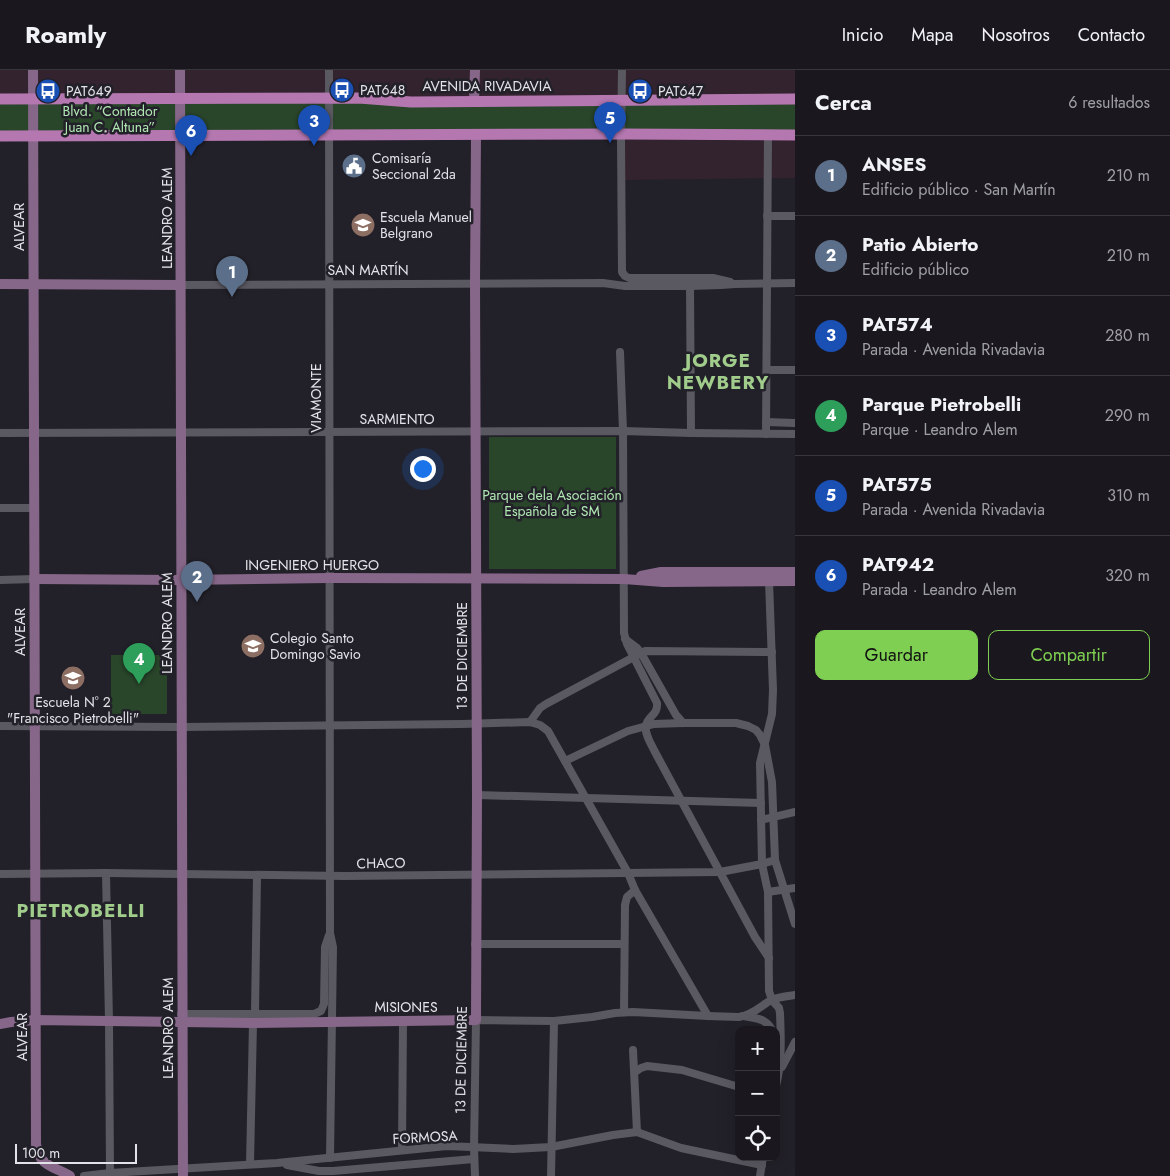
<!DOCTYPE html>
<html lang="es">
<meta charset="utf-8">
<style>
:root{--surface:#1a181e;--page:#27252b;--text:#f1f3f6;--muted:#9fa0a4;--line:#38373c;--accent:#7fd052}
body{margin:0;font-family:Jost,sans-serif;background:var(--page);color:var(--text)}
.controls{position:absolute;right:15px;bottom:15px;display:grid;overflow:hidden;border-radius:10px;box-shadow:0 5px 20px #0002}
.controls button{width:45px;height:45px;display:grid;place-items:center;padding:0;border:0;border-bottom:1px solid var(--line);background:var(--surface);color:var(--text);font:25px sans-serif}
.scale{position:absolute;left:15px;bottom:12px;width:122px;box-sizing:border-box;padding-left:5px;border:2px solid #e3e2e8;border-top:0;font-size:14px;line-height:18px;white-space:nowrap;color:#e3e2e8;-webkit-text-stroke:4px #222028;paint-order:stroke}
.you{position:absolute;left:422px;top:398px;width:18px;height:18px;margin:-12px;border:4px solid #fff;border-radius:50%;background:#1a73e8;box-shadow:0 0 0 8px #1a73e833}
.badge{display:grid;place-items:center;width:32px;height:32px;border-radius:50%;background:var(--accent);color:#fff;font-size:16px;font-weight:700}
.pin{position:absolute;translate:-50% -41px;filter:drop-shadow(0 1px 2px #0008)}
.pin::after{content:'';position:absolute;top:26px;width:18px;height:15px;background:inherit;clip-path:polygon(0 0,100% 0,50% 100%)}
.list{margin:0;padding:0;list-style:none}
h2{display:flex;justify-content:space-between;align-items:center;height:65px;margin:0;padding:0 20px;font-size:21px}
h2 small{font-size:16px;font-weight:400;color:var(--muted)}
.list li{display:grid;grid-template-columns:32px 1fr auto;gap:15px;align-items:center;box-sizing:border-box;height:80px;padding:0 20px;border-top:1px solid var(--line)}
.list b{display:block;font-size:19px;white-space:nowrap}
.list p{margin:0;font-size:16px;white-space:nowrap;color:var(--muted)}
.list em{font-size:16px;font-style:normal;color:var(--muted)}
.actions{display:flex;gap:10px;padding:15px 20px}
.actions a{flex:1;padding:11px 0;border:1px solid var(--accent);border-radius:10px;text-align:center;font-size:18px;color:var(--accent)}
.actions .main{background:var(--accent);color:#111}
.icon{flex:none;width:28px;height:28px;fill:none;stroke:currentColor;stroke-width:2;stroke-linecap:round;stroke-linejoin:round}
.map{position:relative;flex:none;width:795px;height:1106px;overflow:hidden}
header{display:flex;align-items:center;gap:30px;box-sizing:border-box;height:70px;padding:0 25px;background:var(--surface);border-bottom:1px solid var(--line)}
header strong{font-size:24px}
nav{display:flex;gap:28px;margin-inline-start:auto;font-size:18px}
main{display:flex}
aside{flex:1;background:var(--surface)}
.map>svg:first-child{display:block}
</style>
<header>
<strong>Roamly</strong>
<nav><a>Inicio</a><a>Mapa</a><a>Nosotros</a><a>Contacto</a></nav>
</header>
<main>
<div class="map">
<svg width="795" height="1106" viewBox="0 0 795 1106">
<rect width="100%" height="100%" fill="#222028"/>
<polygon fill="#33232e" points="0,0 795,0 795,108 621,110 621,31 0,29"/>
<g fill="#29452a">
<polygon points="0,29 795,29 795,65 0,66"/>
<rect x="489" y="367" width="127" height="132"/>
<rect x="111" y="585" width="56" height="59"/>
</g>
<g fill="none" stroke-linecap="round" stroke-linejoin="round">
<g stroke="#5a5861" stroke-width="8">
<path d="M329,0C327,288 332,576 330,863L333,877L330,1088"/>
<polyline points="622,0 621,70 622,202 625,206 629,208 713,208 730,212"/>
<polyline points="767,146 795,146"/>
<polyline points="180,215 603,213 625,216 690,216 721,215 735,214 795,213"/>
<polyline points="690,216 691,363"/>
<path d="M620,282L623,361L624,563L627,574L657,633C658,645 649,645 646,655C644,663 651,674 655,682L755,867L769,888"/>
<polyline points="767,300 795,300"/>
<polyline points="766,352 795,353"/>
<polyline points="0,363 623,361 691,363 795,364"/>
<polyline points="766,364 768,65"/>
<polyline points="0,438 34,438"/>
<polyline points="0,510 34,509"/>
<path d="M769,511L773,620L772,644L760,693L762,794L768,822L769,921L772,930L779,938L780,943C781,968 782,992 776,1016"/>
<polyline points="625,569 637,578 641,583 676,645 683,653"/>
<polyline points="530,652 540,638 546,634 645,581 772,582"/>
<polyline points="0,656 181,657 462,654 530,652 540,655 548,661 628,803 635,820 708,946"/>
<polyline points="565,691 628,661 654,654 683,653 736,653 748,656 756,660 760,665 765,675 772,712 775,790 795,854"/>
<polyline points="477,725 761,733"/>
<polyline points="761,750 795,742"/>
<polyline points="106,803 109,951 110,1103"/>
<polyline points="0,804 106,803 345,806 720,802 762,794 775,790"/>
<polyline points="768,822 795,818"/>
<polyline points="475,874 624,874"/>
<polyline points="624,942 625,835 627,827 635,820"/>
<polyline points="255,943 257,805"/>
<polyline points="181,944 314,944 321,941 324,934 325,877 329,865"/>
<path d="M743,946C755,948 766,948 772,960"/>
<polyline points="633,980 637,1062"/>
<polyline points="782,997 795,972"/>
<polyline points="635,1002 641,998 647,996 682,1000 739,1017"/>
<polyline points="402,1080 403,950"/>
<polyline points="250,1094 253,953"/>
<polyline points="287,1095 319,1101 333,1101 474,1089"/>
<polyline points="84,1106 110,1103 277,1093 447,1076 513,1079 551,1077 613,1065 637,1062 681,1078 762,1095"/>
<path d="M475,1106L474,1078L476,950L554,951L592,947L615,943L633,942L708,946L739,947C752,945 761,936 771,930C778,927 788,926 795,925"/>
<polyline points="551,1106 554,951"/>
<polyline points="760,1106 763,1087"/>
</g>
<g stroke="#876789" stroke-width="10">
<path d="M33,0L36,1074C39,1097 54,1096 70,1106"/>
<polyline points="180,0 183,1106"/>
<polyline points="474,32 475,0"/>
<polyline points="0,214 180,215"/>
<polyline points="641,506 661,502 795,502"/>
<polyline points="34,509 181,510 329,508 624,509 663,512 795,511"/>
<polyline points="0,954 11,952 35,950 253,953 476,950 477,725 475,214 476,65"/>
</g>
<g stroke="#b477b0" stroke-width="11">
<polyline points="0,29 359,28 411,32 795,29"/>
<polyline points="0,66 621,64 795,65"/>
</g>
</g>
<defs>
<symbol id="bus-disc" viewBox="-11 -11 22 22"><circle r="9.5" fill="#1a4fb4" stroke="#222028"/><path d="M-5-6H5V4H4V6H2V4H-2V6H-4V4H-5ZM-3.5-4V0h7V-4ZM-3.5 1.2v1.5H-2V1.2ZM2 1.2v1.5H3.5V1.2Z" fill="#fff"/></symbol>
<symbol id="civic-disc" viewBox="-11 -11 22 22"><circle r="9.5" fill="#5c6f8a" stroke="#222028"/><path d="M-.6-6.5H3V-4.5H.6V-3L4-1V1h2V6H-6V1h2V-1L-.6-3ZM-1.2 2.5V6h2.4V2.5Z" fill="#fff"/></symbol>
<symbol id="school-disc" viewBox="-11 -11 22 22"><circle r="9.5" fill="#8d6e63" stroke="#222028"/><path d="M0-5L7-2L0 1L-7-2ZM-4 1L0 2.5L4 1V4Q0 6-4 4Z" fill="#fff"/></symbol>
</defs>
<g fill-rule="evenodd">
<use href="#bus-disc" x="328" y="6" width="28" height="28"/>
<use href="#bus-disc" x="34" y="7" width="28" height="28"/>
<use href="#bus-disc" x="626" y="7" width="28" height="28"/>
<use href="#civic-disc" x="340" y="82" width="28" height="28"/>
<use href="#school-disc" x="349" y="141" width="28" height="28"/>
<use href="#school-disc" x="239" y="562" width="28" height="28"/>
<use href="#school-disc" x="59" y="594" width="28" height="28"/>
</g>
<g text-anchor="middle" dominant-baseline="central" stroke-width="5" stroke-linejoin="round" paint-order="stroke">
<g font-size="14" fill="#e3e2e8" stroke="#222028">
<text x="487" y="16">AVENIDA RIVADAVIA</text>
<text transform="translate(167 148) rotate(-90)">LEANDRO ALEM</text>
<text transform="translate(19 157) rotate(-90)">ALVEAR</text>
<text x="368" y="200">SAN MARTÍN</text>
<text transform="translate(316 328) rotate(-90)">VIAMONTE</text>
<text x="397" y="349">SARMIENTO</text>
<text x="312" y="495">INGENIERO HUERGO</text>
<text transform="translate(167 553) rotate(-90)">LEANDRO ALEM</text>
<text transform="translate(20 562) rotate(-90)">ALVEAR</text>
<text transform="translate(462 586) rotate(-90)">13 DE DICIEMBRE</text>
<text transform="translate(381 793) rotate(-1)">CHACO</text>
<text x="406" y="937">MISIONES</text>
<text transform="translate(168 958) rotate(-90)">LEANDRO ALEM</text>
<text transform="translate(22 967) rotate(-90)">ALVEAR</text>
<text transform="translate(461 990) rotate(-89)">13 DE DICIEMBRE</text>
<text transform="translate(425 1067) rotate(-3)">FORMOSA</text>
</g>
<g font-size="14" fill="#e3e2e8" stroke="#222028" text-anchor="start">
<text x="360" y="20">PAT648</text>
<text x="66" y="21">PAT649</text>
<text x="658" y="21">PAT647</text>
<text x="372" y="88">Comisaría<tspan x="372" dy="16">Seccional 2da</tspan></text>
<text x="380" y="147">Escuela Manuel<tspan x="380" dy="16">Belgrano</tspan></text>
<text x="270" y="568">Colegio Santo<tspan x="270" dy="16">Domingo Savio</tspan></text>
<text x="73" y="632" text-anchor="middle">Escuela N° 2<tspan x="73" dy="16">"Francisco Pietrobelli"</tspan></text>
</g>
<g font-size="14" fill="#b0e8b2" stroke="#222028">
<text x="110" y="41">Blvd. “Contador<tspan x="110" dy="16">Juan C. Altuna”</tspan></text>
<text x="552" y="425">Parque dela Asociación<tspan x="552" dy="16">Española de SM</tspan></text>
</g>
<g font-size="19" font-weight="bold" letter-spacing="1" fill="#a1cd8c" stroke="#222028">
<text x="718" y="290">JORGE<tspan x="718" dy="22">NEWBERY</tspan></text>
<text x="81" y="840">PIETROBELLI</text>
</g>
</g>
</svg>
<div class="controls">
<button>+</button>
<button>−</button>
<button><svg class="icon" aria-label="locate" viewBox="0 0 24 24"><circle cx="12" cy="12" r="6"/><path d="M12 2v4M12 18v4M2 12h4M18 12h4"/></svg></button>
</div>
<div class="scale">100 m</div>
<div class="you"></div>
<div class="pin badge" style="left:232px;top:227px;background:#5c6f8a">1</div>
<div class="pin badge" style="left:197px;top:532px;background:#5c6f8a">2</div>
<div class="pin badge" style="left:314px;top:76px;background:#1a4fb4">3</div>
<div class="pin badge" style="left:139px;top:614px;background:#2e9e5b">4</div>
<div class="pin badge" style="left:610px;top:73px;background:#1a4fb4">5</div>
<div class="pin badge" style="left:191px;top:86px;background:#1a4fb4">6</div>
</div>
<aside>
<h2>Cerca<small>6 resultados</small></h2>
<ul class="list">
<li><span class="badge" style="background:#5c6f8a">1</span><div><b>ANSES</b><p>Edificio público · San Martín</p></div><em>210 m</em></li>
<li><span class="badge" style="background:#5c6f8a">2</span><div><b>Patio Abierto</b><p>Edificio público</p></div><em>210 m</em></li>
<li><span class="badge" style="background:#1a4fb4">3</span><div><b>PAT574</b><p>Parada · Avenida Rivadavia</p></div><em>280 m</em></li>
<li><span class="badge" style="background:#2e9e5b">4</span><div><b>Parque Pietrobelli</b><p>Parque · Leandro Alem</p></div><em>290 m</em></li>
<li><span class="badge" style="background:#1a4fb4">5</span><div><b>PAT575</b><p>Parada · Avenida Rivadavia</p></div><em>310 m</em></li>
<li><span class="badge" style="background:#1a4fb4">6</span><div><b>PAT942</b><p>Parada · Leandro Alem</p></div><em>320 m</em></li>
</ul>
<div class="actions"><a class="main">Guardar</a><a>Compartir</a></div>
</aside>
</main>
